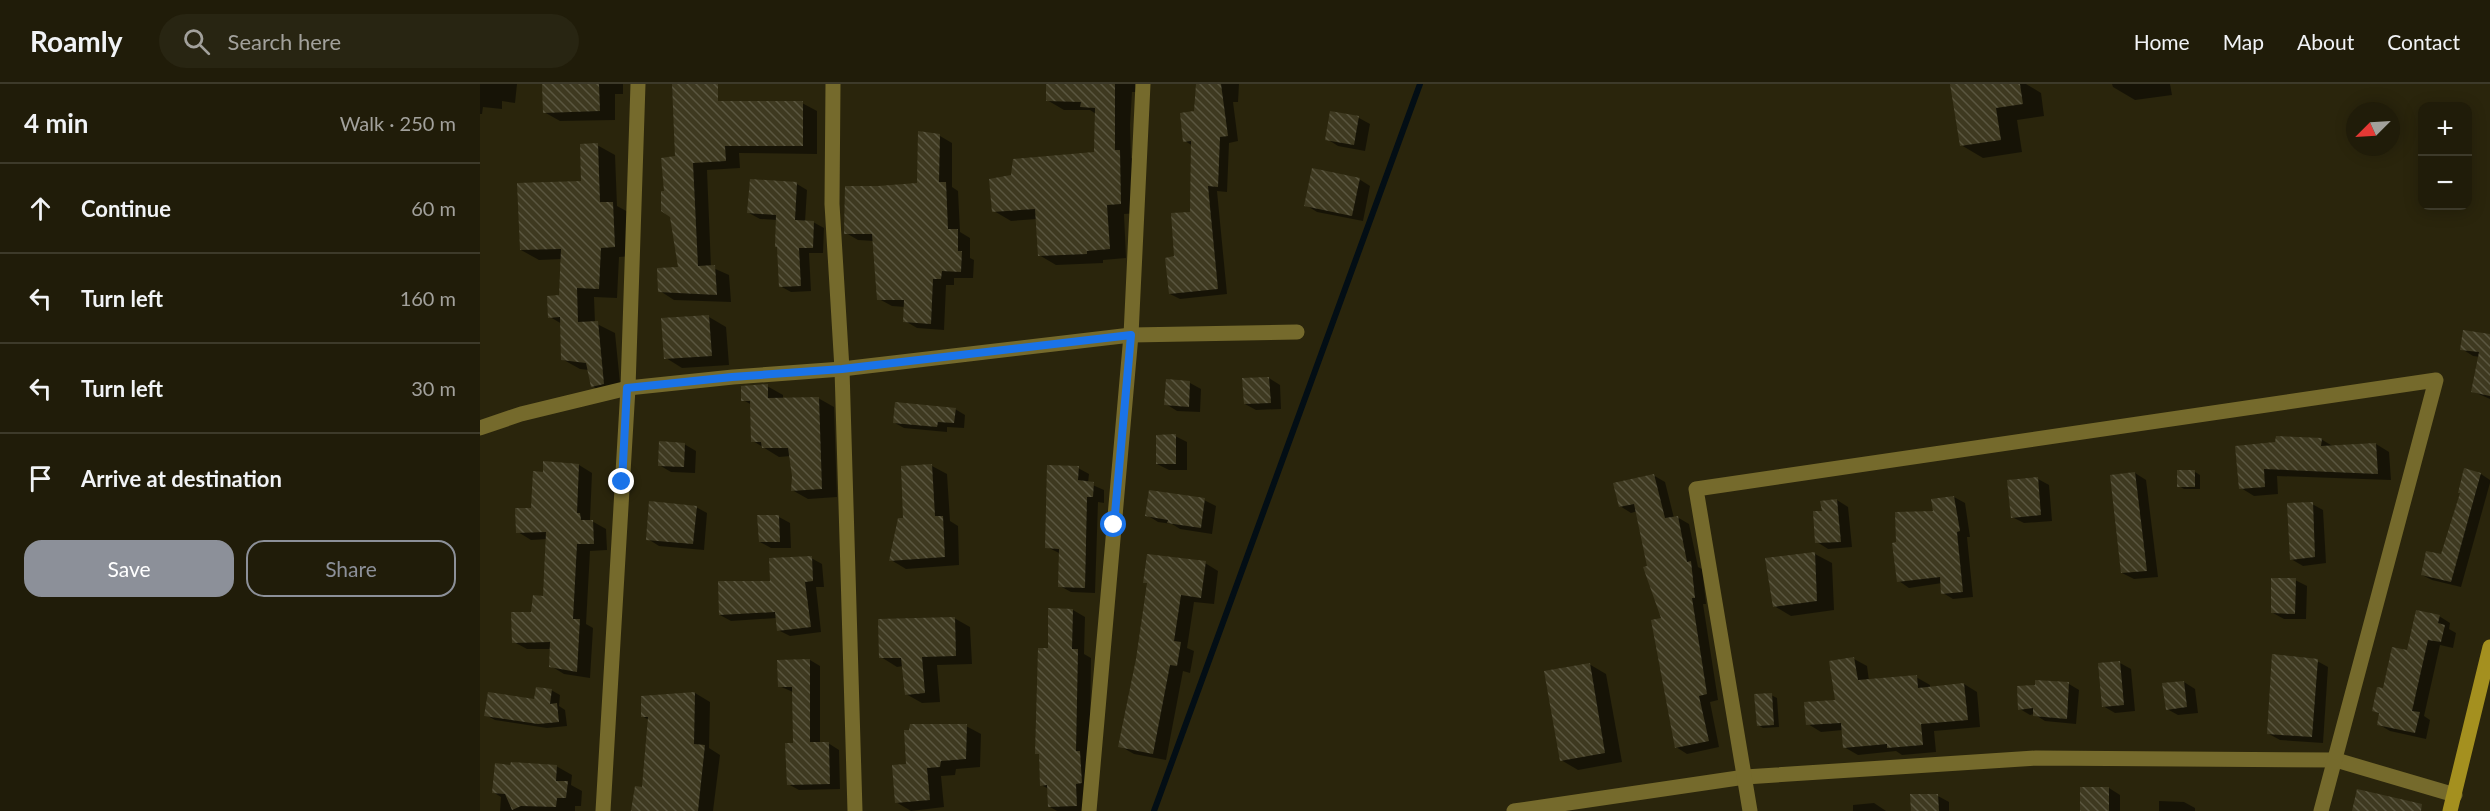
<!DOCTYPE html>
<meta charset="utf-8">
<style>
:root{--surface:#201c09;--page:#282512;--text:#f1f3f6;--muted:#a2a19c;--line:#3d3a2a;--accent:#8c9099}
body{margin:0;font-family:Lato,sans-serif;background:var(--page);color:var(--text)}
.controls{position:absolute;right:18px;top:18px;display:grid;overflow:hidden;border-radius:12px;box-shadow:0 3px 15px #0003}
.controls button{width:54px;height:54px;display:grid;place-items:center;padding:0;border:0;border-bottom:2px solid var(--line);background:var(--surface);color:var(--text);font:30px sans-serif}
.compass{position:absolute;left:1866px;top:18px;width:54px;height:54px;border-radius:50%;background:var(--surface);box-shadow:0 3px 15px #0003;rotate:246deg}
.stop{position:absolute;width:18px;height:18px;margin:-14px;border:4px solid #1a73e8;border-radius:50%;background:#fff}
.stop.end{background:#1a73e8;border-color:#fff;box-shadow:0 2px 6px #0008}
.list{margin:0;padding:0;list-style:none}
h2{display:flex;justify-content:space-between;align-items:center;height:78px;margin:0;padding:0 24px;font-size:26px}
h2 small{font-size:20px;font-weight:400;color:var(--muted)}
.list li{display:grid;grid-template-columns:39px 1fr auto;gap:18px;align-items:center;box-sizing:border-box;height:90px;padding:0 24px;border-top:2px solid var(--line)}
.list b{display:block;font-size:22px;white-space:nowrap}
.list em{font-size:20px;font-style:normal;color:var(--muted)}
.actions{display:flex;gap:12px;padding:18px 24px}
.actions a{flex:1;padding:14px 0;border:2px solid var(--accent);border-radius:18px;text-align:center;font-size:21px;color:var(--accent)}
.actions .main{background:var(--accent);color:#fff}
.icon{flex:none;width:33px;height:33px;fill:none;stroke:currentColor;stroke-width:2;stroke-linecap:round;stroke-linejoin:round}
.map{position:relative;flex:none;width:2010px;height:727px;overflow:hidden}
header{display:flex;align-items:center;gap:36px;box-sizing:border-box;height:84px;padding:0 30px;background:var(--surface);border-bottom:2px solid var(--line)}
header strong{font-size:28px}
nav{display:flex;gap:33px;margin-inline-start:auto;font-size:21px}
.search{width:420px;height:54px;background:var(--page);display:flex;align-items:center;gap:15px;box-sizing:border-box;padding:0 21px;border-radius:33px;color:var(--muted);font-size:22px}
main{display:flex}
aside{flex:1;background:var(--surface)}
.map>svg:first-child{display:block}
</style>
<header>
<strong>Roamly</strong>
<div class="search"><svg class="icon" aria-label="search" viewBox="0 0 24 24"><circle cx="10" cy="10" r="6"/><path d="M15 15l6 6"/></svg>Search here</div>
<nav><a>Home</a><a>Map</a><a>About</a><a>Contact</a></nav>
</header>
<main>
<aside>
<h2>4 min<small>Walk · 250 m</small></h2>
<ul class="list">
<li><svg class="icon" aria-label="ahead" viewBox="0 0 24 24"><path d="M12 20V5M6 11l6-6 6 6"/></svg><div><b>Continue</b></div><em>60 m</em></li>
<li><svg class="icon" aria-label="left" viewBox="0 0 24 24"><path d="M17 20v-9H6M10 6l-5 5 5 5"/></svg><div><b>Turn left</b></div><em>160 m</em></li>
<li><svg class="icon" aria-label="left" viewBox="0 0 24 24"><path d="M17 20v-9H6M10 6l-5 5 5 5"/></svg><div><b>Turn left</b></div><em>30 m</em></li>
<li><svg class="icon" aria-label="arrive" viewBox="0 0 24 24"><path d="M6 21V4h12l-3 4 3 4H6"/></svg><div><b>Arrive at destination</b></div></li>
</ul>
<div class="actions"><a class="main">Save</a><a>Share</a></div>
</aside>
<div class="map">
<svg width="2010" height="727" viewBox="0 0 2010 727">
<defs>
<pattern id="building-back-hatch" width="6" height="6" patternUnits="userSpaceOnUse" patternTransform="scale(1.5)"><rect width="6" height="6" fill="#3e3920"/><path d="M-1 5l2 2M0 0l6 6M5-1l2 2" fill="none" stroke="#5a5640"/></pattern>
</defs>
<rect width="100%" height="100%" fill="#2a250c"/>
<g fill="#0007">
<polygon points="0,0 37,0 35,19 22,17 22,25 3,23 2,30 0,30"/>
<polygon points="63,0 143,0 143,10 135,10 135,36 80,37 64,28"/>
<polygon points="192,0 222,0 222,18 322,19 337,27 337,70 259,69 260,84 227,86 231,183 249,191 251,218 194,216 180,207 200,184 186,109 197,73"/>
<polygon points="568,0 655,0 657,8 652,8 650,41 651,74 657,77 658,129 644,130 646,174 623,176 623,179 576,181 559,171 557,135 531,137 514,127 532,92 615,69 616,30 610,26 584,26 567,16"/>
<polygon points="717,0 759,0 758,18 753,18 758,57 749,59 747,108 737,107 747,210 700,215 690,210 696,174 711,129 713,62 705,57 716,28"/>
<polygon points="1472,0 1546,0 1561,9 1564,32 1537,36 1542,68 1503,74 1481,61"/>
<polygon points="1632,0 1690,0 1692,11 1655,16 1633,3"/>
<polygon points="879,34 890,40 885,67 858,62 847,55"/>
<polygon points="460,52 472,59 472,103 478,107 480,148 490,154 490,174 494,176 493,194 474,194 474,201 466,201 464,246 437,244 425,237 425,223 412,222 399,215 394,157 378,156 366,149 398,104 439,100"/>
<polygon points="117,61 135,71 137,122 150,129 152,172 139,173 137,214 114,213 115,239 135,249 141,309 130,312 112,302 109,286 100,285 82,275 82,240 70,233 81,213 82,175 59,176 41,166 102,99"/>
<polygon points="879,95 890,102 883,137 837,128 826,121"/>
<polygon points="317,100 327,106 325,138 333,138 344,144 343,169 329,169 331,207 311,208 300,202 297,136 280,135 269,129"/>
<polygon points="229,233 246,243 249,281 202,284 186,274"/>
<polygon points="2010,252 2010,274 1993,272 1982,265"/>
<polygon points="2010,286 2010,315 1992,307"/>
<polygon points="789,294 800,301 801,325 776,326 765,320"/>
<polygon points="687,297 710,299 721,305 720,328 697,327 686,320"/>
<polygon points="287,302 303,311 303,315 338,314 354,323 357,413 328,415 312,406 313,392 311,372 299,373 273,357 272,321 263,316"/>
<polygon points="475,325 485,331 484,344 467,343 467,348 424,344 415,339"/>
<polygon points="695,352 707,358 707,386 689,386 677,380"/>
<polygon points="1841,355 1854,363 1896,360 1909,368 1911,396 1797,392 1798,410 1774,412 1761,404 1757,363"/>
<polygon points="204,360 216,367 215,389 191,388 179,381"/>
<polygon points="99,381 112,389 110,436 126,445 127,466 110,467 106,540 113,544 110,594 84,590 71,582 71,565 47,565 34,558 65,514 68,455 51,456 38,448 52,425 64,389"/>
<polygon points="452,382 467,390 470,437 478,442 479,481 426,485 411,476 425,435"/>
<polygon points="598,384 609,390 608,399 624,406 624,419 618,418 615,509 591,508 580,502 581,470 567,463"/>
<polygon points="1985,386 2001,390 2010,396 2010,399 1981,503 1952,496 1942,491 1962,472 1981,409"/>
<polygon points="1715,388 1720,391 1720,405 1704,405 1699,402"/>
<polygon points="1655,389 1666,396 1678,493 1654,495 1642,489"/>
<polygon points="1173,391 1185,398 1194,434 1197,433 1209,440 1218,483 1222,485 1226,520 1223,520 1238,616 1230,618 1239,663 1207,670 1196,663 1172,537 1183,535 1158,427 1151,429 1140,422"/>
<polygon points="1558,395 1569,401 1572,437 1544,439 1532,433"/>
<polygon points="1474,413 1485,419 1490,453 1487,453 1493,513 1473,515 1463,509 1462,499 1429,504 1419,497 1455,428"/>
<polygon points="724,416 736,422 732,450 700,445 692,440 678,438 667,431"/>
<polygon points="1357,416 1368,423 1372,463 1348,465 1337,458 1343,428"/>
<polygon points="1832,420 1843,426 1846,479 1823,482 1811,475"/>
<polygon points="216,423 227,429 224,466 179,462 168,455"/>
<polygon points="299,433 310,439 311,464 291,464 280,458"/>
<polygon points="1335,470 1352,479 1354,526 1311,532 1294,522 1287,475"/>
<polygon points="331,474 342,480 344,503 336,503 341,548 310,552 298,546 297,534 251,537 240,531"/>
<polygon points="725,479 738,487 734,520 714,518 707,564 714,567 710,589 703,587 686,676 654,670 640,662 657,575 668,499"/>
<polygon points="1815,496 1827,502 1826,535 1804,535 1793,529"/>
<polygon points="593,526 605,533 604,570 611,574 609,727 577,727 570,723 569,705 561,701 560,671 557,669 569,566"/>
<polygon points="1959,532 1970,539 1969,545 1976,549 1973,564 1960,561 1944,632 1950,636 1946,655 1910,647 1898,640 1900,630 1893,626 1929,568"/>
<polygon points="474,534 490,543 492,580 457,581 460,618 442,619 426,610 423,582 417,583 401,573"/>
<polygon points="1374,575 1387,582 1389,597 1436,593 1450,601 1450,604 1484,600 1497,608 1500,643 1454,647 1456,668 1422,671 1416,667 1378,671 1364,663 1363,646 1341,648 1328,640 1357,617"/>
<polygon points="330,576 340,582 340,660 348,659 359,666 360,705 319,706 308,700 315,660 313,608 299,602"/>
<polygon points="1837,577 1848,583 1843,659 1800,656 1789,650"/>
<polygon points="1640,579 1651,585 1655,627 1635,629 1623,622"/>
<polygon points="1109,580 1126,590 1142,678 1098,686 1081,676"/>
<polygon points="1704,598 1715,605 1718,629 1698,631 1687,625"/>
<polygon points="1589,600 1599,606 1596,640 1565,637 1554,630 1550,631 1540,625"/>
<polygon points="71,606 80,611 79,622 85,626 87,642 67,644 15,636 6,631 56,617"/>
<polygon points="215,609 230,618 229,664 240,671 233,727 153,727 163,705 169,636 162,632"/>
<polygon points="1291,611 1297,614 1299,643 1283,644 1278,641"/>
<polygon points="486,642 501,650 500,683 476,685 475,691 461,692 464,723 431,727 416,718 427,681"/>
<polygon points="76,682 92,691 91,701 102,707 101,722 95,722 95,727 20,727 21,713 13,708"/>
<polygon points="1629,704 1640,711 1640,727 1602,727"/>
<polygon points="1458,712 1469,718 1469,727 1432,727"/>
<polygon points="1679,717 1704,718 1715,724 1715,727 1679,727"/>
<polygon points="1394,719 1406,727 1373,727 1373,721"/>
</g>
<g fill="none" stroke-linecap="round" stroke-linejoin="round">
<polyline stroke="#030e15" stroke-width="6" points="674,727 940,0"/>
</g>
<g fill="url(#building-back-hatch)">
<polygon points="62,0 119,0 120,27 63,29"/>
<polygon points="192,0 238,0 238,17 323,17 323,62 245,62 246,77 213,79 218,182 235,181 237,211 178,208 177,184 198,183 190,133 181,127 181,107 184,107 181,74 195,72"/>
<polygon points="566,0 635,0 635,66 640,66 641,120 627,121 630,165 607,167 607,170 558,172 555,125 512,128 509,95 531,91 533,75 614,68 615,24 600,23 601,18 566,17"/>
<polygon points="716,0 741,0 748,52 740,53 738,103 728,102 738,205 689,210 685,174 694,172 691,129 710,128 711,57 703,58 700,29 714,27"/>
<polygon points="1470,0 1540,0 1543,20 1516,24 1521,56 1480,62"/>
<polygon points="850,27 879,32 874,61 845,56"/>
<polygon points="438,47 460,50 459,98 466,98 468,145 478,145 478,167 482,167 481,188 462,187 461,195 453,195 451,240 423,238 424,216 397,216 392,150 364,150 365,102 398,102 437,99"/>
<polygon points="118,59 120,118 133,118 135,163 121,164 119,205 97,204 98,238 118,237 124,300 111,303 106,279 81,276 80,233 68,234 67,212 79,211 81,165 40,166 37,99 101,97 100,60"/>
<polygon points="832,84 880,94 872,132 824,122"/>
<polygon points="270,95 317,98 315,136 334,137 333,164 319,164 321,202 299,203 297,163 295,163 296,131 267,129"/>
<polygon points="229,231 232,272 184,275 181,234"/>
<polygon points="1983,246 2010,250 2010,312 1991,308 1999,268 1980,266"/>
<polygon points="789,293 791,319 764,320 762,294"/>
<polygon points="686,295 710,297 709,323 684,321"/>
<polygon points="288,300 288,314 339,313 342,405 311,407 312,392 308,364 282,364 281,358 271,358 270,317 261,317 261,302"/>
<polygon points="415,318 476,324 474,339 458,338 457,343 413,339"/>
<polygon points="696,350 696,380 676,380 676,351"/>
<polygon points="1796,352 1842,354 1841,362 1896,359 1898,390 1784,385 1785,403 1759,405 1755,362 1795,358"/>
<polygon points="179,357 205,359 204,383 178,382"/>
<polygon points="63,377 99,380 97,429 100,429 101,436 113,436 114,460 97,460 93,535 100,535 97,588 69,583 70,558 32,559 31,528 51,528 53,511 63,512 66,448 36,449 35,424 51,424 53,387 63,388"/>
<polygon points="452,380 455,432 463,432 465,473 409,477 418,434 423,434 421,382"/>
<polygon points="567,381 599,382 598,396 614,398 613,413 607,413 605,504 578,503 579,465 565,464"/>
<polygon points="1984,384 2001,389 1971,498 1941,491 1946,467 1961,470 1980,409 1978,409"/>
<rect x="1697" y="386" width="18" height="17"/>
<polygon points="1655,388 1667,487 1641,489 1630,391"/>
<polygon points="1174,390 1185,434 1198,432 1207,478 1211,477 1215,514 1212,514 1227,610 1219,612 1229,657 1195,664 1171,536 1181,534 1163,483 1167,482 1154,420 1139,423 1133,399"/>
<polygon points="1558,393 1561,431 1531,434 1527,396"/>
<polygon points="669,406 725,414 721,444 687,439 688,436 665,432"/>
<polygon points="1474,412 1480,447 1477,448 1483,508 1461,510 1460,493 1417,498 1412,459 1416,458 1415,428 1453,427 1451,415"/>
<polygon points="1357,415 1361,458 1335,459 1333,427 1342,427 1340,417"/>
<polygon points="169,417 217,422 213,460 166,456"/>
<polygon points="1833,418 1835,473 1810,476 1807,419"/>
<polygon points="277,431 299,431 300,458 279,458"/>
<polygon points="1335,468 1337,517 1293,523 1285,474"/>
<polygon points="667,470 726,477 721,514 701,511 694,557 701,558 697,582 690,581 673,670 638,663 656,575 667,499 663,499"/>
<polygon points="332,472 333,497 325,498 331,543 297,547 295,528 239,531 238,497 290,497 289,474"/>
<polygon points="1791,494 1816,494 1815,530 1791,529"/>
<polygon points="568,524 593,525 592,565 598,565 596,667 600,667 602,699 596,700 597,722 568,723 567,701 560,702 559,670 555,670 558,564 568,564"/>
<polygon points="1936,526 1960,531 1958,539 1965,541 1961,558 1948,556 1932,627 1940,628 1935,649 1897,641 1899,629 1892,627 1897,603 1903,604 1912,563 1927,566"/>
<polygon points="475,533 476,572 442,573 445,609 425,611 421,574 399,574 398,535"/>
<polygon points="1792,570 1838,575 1832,653 1787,650"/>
<polygon points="1374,573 1378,596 1437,591 1438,604 1484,599 1488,636 1441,640 1443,661 1407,664 1407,660 1363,664 1361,639 1326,641 1324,618 1355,616 1349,577"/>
<polygon points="330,575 330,658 349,658 350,700 307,701 305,659 313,659 312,603 298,603 297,576"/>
<polygon points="1640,577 1644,621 1622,623 1618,579"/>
<polygon points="1110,579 1125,669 1080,677 1064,587"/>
<polygon points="1555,596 1589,598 1587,635 1553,632 1553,624 1538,626 1537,602 1555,601"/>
<polygon points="1704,597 1707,623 1686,626 1682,599"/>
<polygon points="56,603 72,605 70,620 77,619 79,638 58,640 4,632 8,608 54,615"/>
<polygon points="215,608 214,660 225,661 218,727 151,727 155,702 162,703 168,633 161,633 161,612"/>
<polygon points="1292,609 1294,641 1277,642 1274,610"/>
<polygon points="430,640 487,640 486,675 461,677 460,683 447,684 450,716 415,719 412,681 426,680 424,646 429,646"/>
<polygon points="31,678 77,681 76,697 88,697 86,714 77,714 76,723 41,722 32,726 25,710 12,709 15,679 30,681"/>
<rect x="1600" y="703" width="29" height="24"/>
<polygon points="1877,705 1942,720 1941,727 1872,727"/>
<polygon points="1430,710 1458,710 1459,727 1431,727"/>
</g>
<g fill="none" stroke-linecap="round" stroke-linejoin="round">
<g stroke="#756a2c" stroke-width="15">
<polyline points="353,0 352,120 362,285 375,727"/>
<polyline points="0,344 41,330 148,304 253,293 362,285 651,251 817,248"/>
<polyline points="123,727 148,304 158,0"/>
<polyline points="609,727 651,251 663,0"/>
<polyline points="1034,727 1265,693 1556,674 1856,676 1975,711"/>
<polyline points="1270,727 1216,405 1956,296 1841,727"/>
</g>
<polyline stroke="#a4901f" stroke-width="15" points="1970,727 2010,563"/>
</g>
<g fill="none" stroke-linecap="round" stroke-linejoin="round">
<polyline stroke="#1a73e8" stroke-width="8" points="142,398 147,304 252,293 362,285 651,251 634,441"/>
</g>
</svg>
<div class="controls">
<button>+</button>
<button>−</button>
</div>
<svg class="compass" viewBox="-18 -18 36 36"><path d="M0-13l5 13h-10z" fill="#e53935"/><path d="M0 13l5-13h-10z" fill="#a2a19c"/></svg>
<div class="stop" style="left:634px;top:441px"></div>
<div class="stop end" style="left:142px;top:398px"></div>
</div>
</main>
